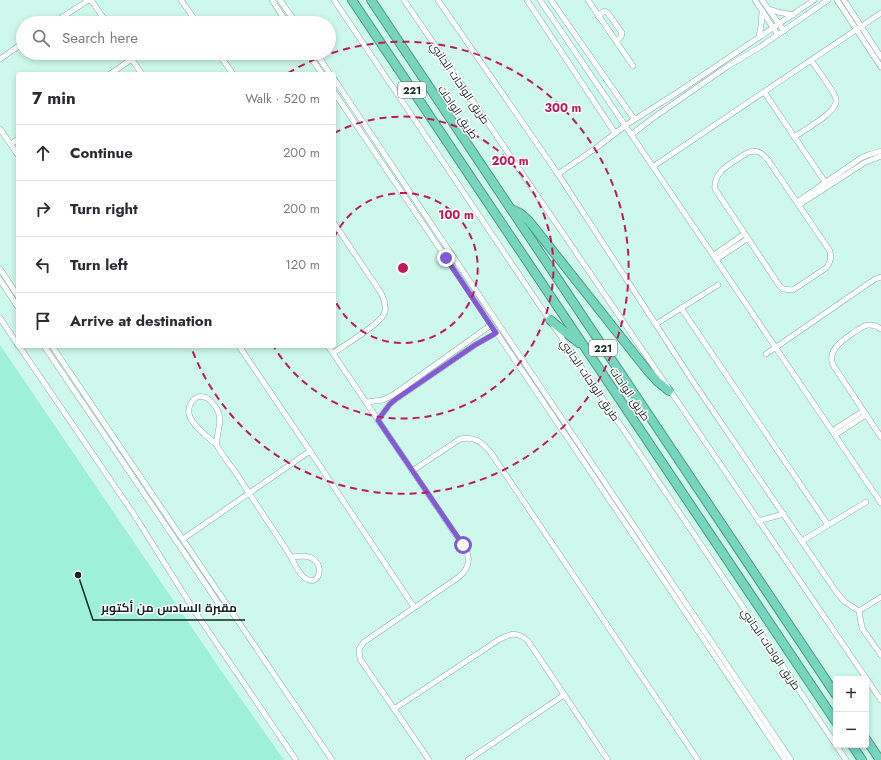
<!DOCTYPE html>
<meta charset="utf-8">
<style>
:root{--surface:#fff;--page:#f2f2f3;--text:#2b2b33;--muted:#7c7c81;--line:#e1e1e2}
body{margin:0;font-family:Jost,Cairo,sans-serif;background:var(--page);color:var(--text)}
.controls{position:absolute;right:12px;bottom:12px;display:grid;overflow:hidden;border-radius:4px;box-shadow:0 2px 6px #0003}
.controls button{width:36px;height:36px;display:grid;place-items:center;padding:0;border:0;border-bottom:1px solid var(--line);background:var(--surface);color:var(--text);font:20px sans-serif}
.stop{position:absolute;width:12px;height:12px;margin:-9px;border:3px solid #835ad4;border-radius:50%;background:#fff}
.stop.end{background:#835ad4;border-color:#fff;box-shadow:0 1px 4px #0008}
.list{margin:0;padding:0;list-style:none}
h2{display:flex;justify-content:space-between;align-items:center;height:52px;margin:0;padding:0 16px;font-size:17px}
h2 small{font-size:13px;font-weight:400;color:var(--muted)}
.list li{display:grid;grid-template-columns:26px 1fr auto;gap:12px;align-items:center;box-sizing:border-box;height:56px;padding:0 16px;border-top:1px solid var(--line)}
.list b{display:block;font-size:15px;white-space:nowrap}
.list em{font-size:13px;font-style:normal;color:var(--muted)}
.icon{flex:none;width:22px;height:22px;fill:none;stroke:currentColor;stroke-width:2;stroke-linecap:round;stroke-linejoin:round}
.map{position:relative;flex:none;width:881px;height:760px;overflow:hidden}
.search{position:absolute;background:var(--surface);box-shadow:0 2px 6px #0003;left:16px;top:16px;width:320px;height:44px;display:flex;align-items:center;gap:10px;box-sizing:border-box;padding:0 14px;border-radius:22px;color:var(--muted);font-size:15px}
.panel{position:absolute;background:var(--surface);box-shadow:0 2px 6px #0003;left:16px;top:72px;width:320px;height:276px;border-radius:4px}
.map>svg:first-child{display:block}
</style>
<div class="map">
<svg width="881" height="760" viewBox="0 0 881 760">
<rect width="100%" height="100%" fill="#cdf8eb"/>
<polygon fill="#9ef0d9" points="0,345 222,672 284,760 0,760"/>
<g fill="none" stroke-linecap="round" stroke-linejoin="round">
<defs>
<g id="minor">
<polyline points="91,0 107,23"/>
<polyline points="181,0 197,23"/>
<polyline points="272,0 287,23"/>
<polyline points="280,0 296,23"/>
<polyline points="334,0 846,760"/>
<polyline points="404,0 881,700"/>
<polyline points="438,0 558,174 692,380 837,593 845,602 859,611 862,628 881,655"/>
<polyline points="527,0 615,133"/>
<polyline points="540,0 881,503"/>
<polyline points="551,0 634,119"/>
<polyline points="588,0 633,66"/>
<polyline points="755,0 778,35"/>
<polyline points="762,0 784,31"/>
<polyline points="837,0 881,67"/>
<polyline points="844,0 881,57"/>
<polyline points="769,9 778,12 793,15"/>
<polyline points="598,16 604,11 608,13 622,33 621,37 616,41"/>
<polyline points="53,23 89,0"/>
<polyline points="759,37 761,26 762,13"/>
<polyline points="127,53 142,74"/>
<polyline points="218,53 233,74"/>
<polyline points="308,53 322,74"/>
<polyline points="316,53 330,74"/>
<polyline points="0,59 23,43"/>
<polyline points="110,74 132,59"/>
<polyline points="334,79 791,760"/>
<polyline points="334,92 785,760"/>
<polyline points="764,92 825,182"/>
<polyline points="0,129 18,155"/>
<polyline points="632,134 653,118 728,66 760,47 828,0"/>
<path d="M794,137C804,130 839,112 836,99C835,92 816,68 811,60"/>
<polyline points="11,144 18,139"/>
<path d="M752,151C760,151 763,154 768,160L830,251C831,258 831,262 826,268L793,290L783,289L779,285L715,189C713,170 734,162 747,153Z"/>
<polyline points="654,166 881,13"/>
<polyline points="558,174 596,148 626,125 678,92 814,0"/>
<polyline points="797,202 861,158 868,155 881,151"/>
<polyline points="799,205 864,163 881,156"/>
<polyline points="714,255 744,234"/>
<polyline points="717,259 747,239"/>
<polyline points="0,269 18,296"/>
<polyline points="0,280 18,307"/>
<polyline points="681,308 828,525"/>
<polyline points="0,318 18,345"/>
<polyline points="656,324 718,285"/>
<path d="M881,329C877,326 874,325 869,325C863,325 858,330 853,333C842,341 827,350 833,365L881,437"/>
<polyline points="19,346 133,513 194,610 296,760"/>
<polyline points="44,346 223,610 228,607"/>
<polyline points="52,346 332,760"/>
<polyline points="239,346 310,451 414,607"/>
<path d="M328,346L464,547C472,559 469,568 459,577L364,642L359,649L360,659L429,760"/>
<path d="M333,353C345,345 381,324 385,312C386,305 384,299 381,293L334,223"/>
<polyline points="766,354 859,290 875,279 881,277"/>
<polyline points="366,402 383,400 393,395 491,325"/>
<polyline points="378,420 390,404 396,399 475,345 496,333"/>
<polyline points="832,431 863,411"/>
<polyline points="835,435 866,415"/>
<path d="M217,445C208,437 195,428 190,417C186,408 193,394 204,397C210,398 214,405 217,409C224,422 215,435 217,445C218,450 232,467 236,473C254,501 273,529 291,557C295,564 298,573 305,578C320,590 328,558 304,556C300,556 295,557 291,557"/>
<path d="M412,471L460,439C475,436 482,442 491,453L698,760"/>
<polyline points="758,521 784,514"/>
<polyline points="183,539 310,451"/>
<polyline points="802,541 866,502"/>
<polyline points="859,611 881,597"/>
<path d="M394,709L500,639C511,633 519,632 528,641L608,760"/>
<polyline points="468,760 564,695"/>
</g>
<g id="highway">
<polyline points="352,0 836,722"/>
<polyline points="371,0 836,695"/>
<polyline points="511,209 520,213 529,221 647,370 658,382 669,391"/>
<polyline points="550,320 579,343"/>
<polyline points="866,739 880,760"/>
<polyline points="852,745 862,760"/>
</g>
</defs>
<use href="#minor" stroke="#84ada1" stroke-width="6"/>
<use href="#highway" stroke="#549887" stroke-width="10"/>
<use href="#minor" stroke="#fff" stroke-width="5"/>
<use href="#highway" stroke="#75d5bd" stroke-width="8"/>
</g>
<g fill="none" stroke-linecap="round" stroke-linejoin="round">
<polyline stroke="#835ad4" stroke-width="5" points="446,258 496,333 475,345 396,399 390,404 378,420 463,545"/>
</g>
<g fill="none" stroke="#c2185b" stroke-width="2" stroke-dasharray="7 5">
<path d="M334 238A75 75 0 1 1 334 298"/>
<path d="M334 133A151 151 0 1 1 274 347"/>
<path d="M288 73A226 226 0 1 1 191 347"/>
</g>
<g text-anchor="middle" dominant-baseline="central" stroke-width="3" stroke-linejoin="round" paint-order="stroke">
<g fill="#fff" stroke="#5d6864" stroke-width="1">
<rect x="398" y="82" width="28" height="16" rx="3"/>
<rect x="589" y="340" width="28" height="16" rx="3"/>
</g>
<g font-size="10" font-weight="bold" fill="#172722">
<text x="412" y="90">221</text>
<text x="603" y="348">221</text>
</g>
<g font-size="11" fill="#172722" stroke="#fff">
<text transform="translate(460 83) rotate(56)">طريق الواحات الجانبي</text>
<text transform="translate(458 112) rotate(56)">طريق الواحات</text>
<text transform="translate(590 380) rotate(56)">طريق الواحات الجانبي</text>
<text transform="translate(630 394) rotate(56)">طريق الواحات</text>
<text transform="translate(771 649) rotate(56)">طريق الواحات الجانبي</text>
</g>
</g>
<circle cx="403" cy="268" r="6" fill="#c2185b" stroke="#fff" stroke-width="2"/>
<g font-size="12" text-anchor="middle" font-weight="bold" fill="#c2185b" stroke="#fff" stroke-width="3" stroke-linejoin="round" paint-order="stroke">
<text x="563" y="112">300 m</text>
<text x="510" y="165">200 m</text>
<text x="456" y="219">100 m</text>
</g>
<path fill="none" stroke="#172722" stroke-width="1.5" d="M78 575L93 620H245"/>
<circle fill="#172722" stroke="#fff" stroke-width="1.5" cx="78" cy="575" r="4"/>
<g font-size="12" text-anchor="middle" font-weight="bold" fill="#172722" stroke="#fff" stroke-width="3" stroke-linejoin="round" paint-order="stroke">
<text x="169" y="612">مقبرة السادس من أكتوبر</text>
</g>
</svg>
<div class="controls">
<button>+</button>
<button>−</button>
</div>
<div class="stop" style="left:463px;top:545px"></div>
<div class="stop end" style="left:446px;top:258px"></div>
<div class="search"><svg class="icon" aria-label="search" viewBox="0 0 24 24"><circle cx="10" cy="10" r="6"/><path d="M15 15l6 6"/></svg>Search here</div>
<section class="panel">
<h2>7 min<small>Walk · 520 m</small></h2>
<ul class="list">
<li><svg class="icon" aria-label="ahead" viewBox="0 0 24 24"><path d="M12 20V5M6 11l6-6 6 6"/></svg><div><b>Continue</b></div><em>200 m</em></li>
<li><svg class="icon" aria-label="right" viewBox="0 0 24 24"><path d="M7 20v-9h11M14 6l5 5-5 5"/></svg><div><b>Turn right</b></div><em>200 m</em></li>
<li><svg class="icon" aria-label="left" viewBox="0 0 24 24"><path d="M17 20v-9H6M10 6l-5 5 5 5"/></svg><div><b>Turn left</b></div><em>120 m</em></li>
<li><svg class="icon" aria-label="arrive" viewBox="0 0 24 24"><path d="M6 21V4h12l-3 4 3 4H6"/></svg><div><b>Arrive at destination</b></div></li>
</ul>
</section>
</div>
